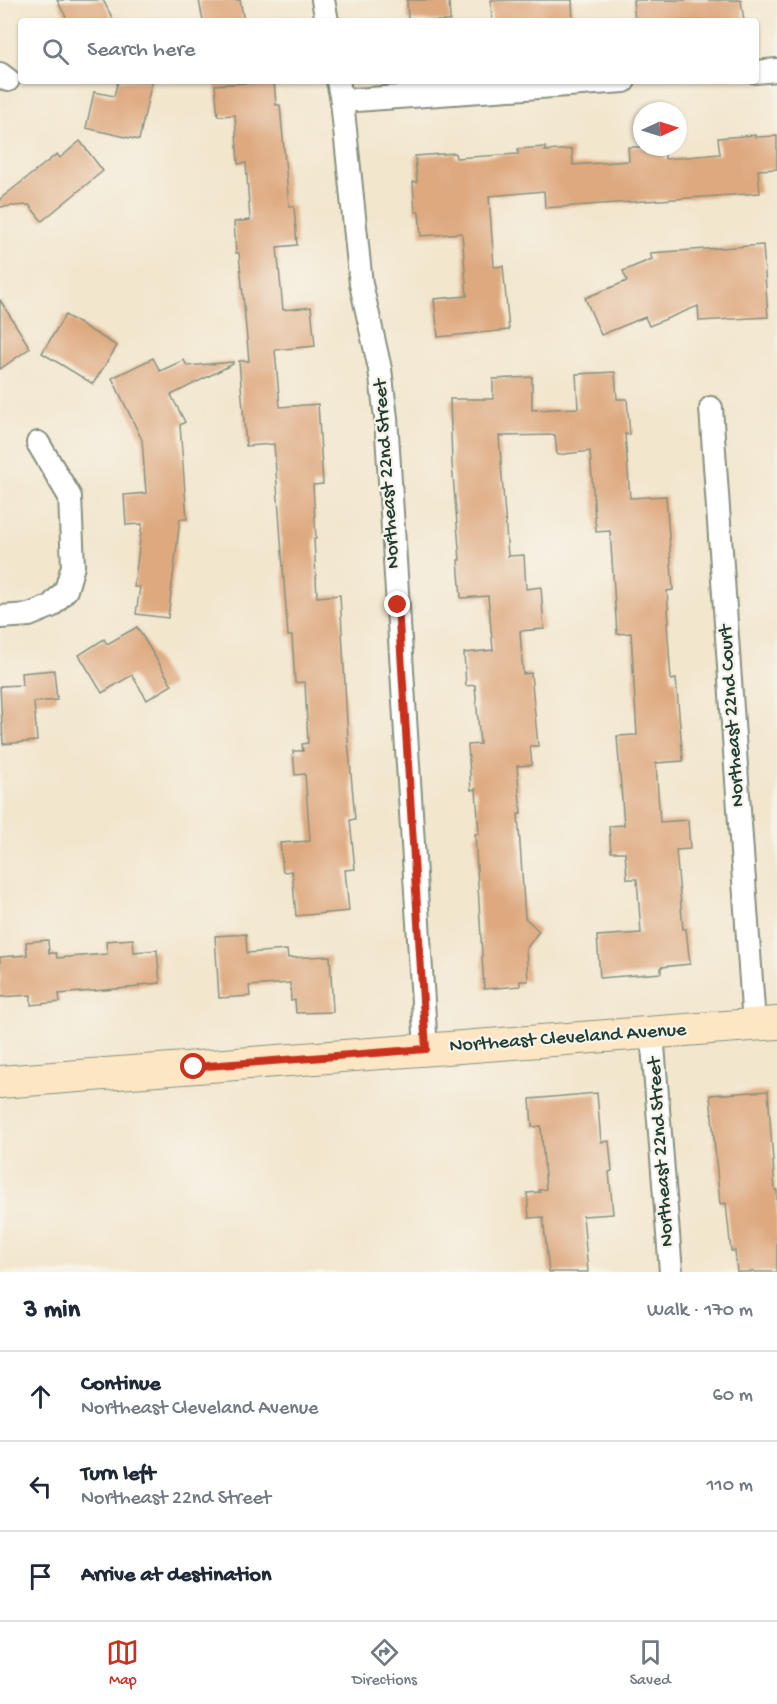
<!DOCTYPE html>
<meta charset="utf-8">
<style>
:root{--surface:#fff;--page:#f6f6f7;--text:#1f2937;--muted:#747a83;--line:#e0e1e3;--accent:#c8321e}
body{margin:0;font-family:"Gochi Hand",sans-serif;background:var(--page);color:var(--text)}
.compass{position:absolute;left:633px;top:102px;width:54px;height:54px;border-radius:50%;background:var(--surface);box-shadow:0 2px 4px #0004;rotate:86deg}
.stop{position:absolute;width:18px;height:18px;margin:-14px;border:4px solid #c8321e;border-radius:50%;background:#fff}
.stop.end{background:#c8321e;border-color:#fff;box-shadow:0 2px 6px #0008}
.list{margin:0;padding:0;list-style:none}
h2{display:flex;justify-content:space-between;align-items:center;height:78px;margin:0;padding:0 24px;font-size:26px}
h2 small{font-size:20px;font-weight:400;color:var(--muted)}
.list li{display:grid;grid-template-columns:39px 1fr auto;gap:18px;align-items:center;box-sizing:border-box;height:90px;padding:0 24px;border-top:2px solid var(--line)}
.list b{display:block;font-size:22px;white-space:nowrap}
.list p{margin:0;font-size:20px;white-space:nowrap;color:var(--muted)}
.list em{font-size:20px;font-style:normal;color:var(--muted)}
.icon{flex:none;width:33px;height:33px;fill:none;stroke:currentColor;stroke-width:2;stroke-linecap:round;stroke-linejoin:round}
.map{position:relative;flex:none;width:777px;height:1272px;overflow:hidden}
.search{position:absolute;background:var(--surface);box-shadow:0 2px 4px #0004;left:18px;right:18px;top:18px;height:66px;display:flex;align-items:center;gap:15px;box-sizing:border-box;padding:0 21px;border-radius:6px;color:var(--muted);font-size:22px}
.sheet{height:348px;background:var(--surface)}
nav{display:flex;justify-content:space-around;align-items:center;box-sizing:border-box;height:84px;border-top:2px solid var(--line);background:var(--surface);font-size:16px;color:var(--muted)}
nav a{display:grid;justify-items:center;gap:3px}
nav .on{color:var(--accent)}
.map>svg:first-child{display:block}
</style>
<div class="map">
<svg width="777" height="1272" viewBox="0 0 777 1272">
<rect width="100%" height="100%" fill="#f7f3e8"/>
<filter id="ink" filterUnits="userSpaceOnUse"><feTurbulence type="fractalNoise" baseFrequency=".0167" numOctaves="2"/><feDisplacementMap in="SourceGraphic" scale="12" xChannelSelector="R" yChannelSelector="G"/><feConvolveMatrix kernelMatrix="1 2 1 2 8 2 1 2 1" color-interpolation-filters="sRGB"/></filter>
<filter id="wash" filterUnits="userSpaceOnUse"><feTurbulence type="fractalNoise" baseFrequency=".008" numOctaves="4" result="noise"/><feDisplacementMap in="SourceGraphic" scale="24" xChannelSelector="R" yChannelSelector="G"/><feGaussianBlur stdDeviation="1.35" result="paint"/><feColorMatrix in="noise" values="0 0 0 0 0 0 0 0 0 0 0 0 0 0 0 0 0 1.4 0 .05"/><feComposite in="paint" operator="in"/></filter>
<g filter="url(#wash)">
<rect width="100%" height="100%" fill="#f2e6cd"/>
<g id="blocks">
<g fill="#dea97f">
<polygon points="57,0 103,0 114,21 68,21"/>
<polygon points="199,0 240,0 244,21 203,21"/>
<polygon points="407,0 449,0 450,21 408,21"/>
<polygon points="491,0 572,0 573,21 492,21"/>
<polygon points="633,0 741,0 744,21 635,21"/>
<polygon points="118,81 152,81 139,140 86,128 94,92 114,96"/>
<polygon points="274,81 276,105 280,105 289,206 294,206 297,245 277,247 283,310 311,307 315,346 275,350 280,407 318,404 323,484 313,485 316,539 314,539 317,597 340,595 348,740 355,819 350,820 355,869 345,870 349,911 296,916 292,871 283,872 280,843 310,841 305,774 295,775 293,751 303,751 302,744 308,743 305,682 295,683 292,636 288,636 274,444 246,446 239,361 249,361 239,253 236,253 234,222 250,220 246,163 238,164 235,115 218,116 215,85"/>
<polygon points="755,135 755,137 777,136 777,169 758,170 760,193 545,208 544,191 489,196 494,267 503,266 509,330 438,337 434,299 467,296 462,233 421,236 419,212 415,212 413,182 417,182 415,156 455,153 456,158 518,154 518,149 545,147 545,151 572,149 573,165 629,161 628,147 664,147 665,159 720,154 718,138"/>
<polygon points="80,141 103,171 42,221 29,205 0,207 0,199 57,154 60,158"/>
<polygon points="763,245 768,317 699,321 698,306 649,326 645,317 601,335 585,298 627,281 623,271 652,259 650,253"/>
<polygon points="0,300 30,348 0,369"/>
<polygon points="65,315 117,346 93,384 42,353"/>
<polygon points="153,358 160,371 184,360 187,366 233,362 233,364 171,395 185,422 180,425 187,519 180,519 168,618 136,614 140,587 134,587 142,524 126,525 124,495 146,493 142,440 112,378"/>
<polygon points="615,372 617,399 627,399 630,435 625,434 630,498 666,496 673,590 667,591 669,623 667,623 671,680 676,679 683,761 656,763 660,822 688,820 690,849 676,850 683,929 686,929 690,964 661,967 661,973 600,978 597,936 641,933 637,879 627,879 625,852 611,852 609,826 624,825 617,736 637,735 631,633 617,634 610,531 596,532 590,451 557,455 555,435 499,436 508,556 524,555 526,589 541,587 544,629 520,631 523,674 531,673 538,746 530,746 532,765 517,766 521,814 518,814 525,918 539,931 526,949 528,981 520,981 520,986 484,989 475,834 479,834 476,789 471,790 468,745 480,744 475,685 466,686 464,653 493,650 488,596 461,598 458,560 460,560 452,464 450,399 493,399 493,379 532,377 532,410 578,408 576,374"/>
<polygon points="137,627 172,685 147,700 132,675 102,693 79,655 104,639 107,644"/>
<polygon points="54,670 57,700 34,702 37,741 3,744 0,686 22,685 21,673"/>
<polygon points="246,934 247,953 287,950 288,958 330,956 333,1012 296,1013 295,1000 291,1001 290,983 249,986 250,996 219,998 215,936"/>
<polygon points="133,939 134,952 157,950 160,983 139,985 139,987 59,994 60,1002 31,1005 31,995 0,997 0,957 27,955 26,942 48,940 49,953 56,953 57,958 107,954 106,941"/>
<polygon points="768,1091 775,1190 777,1190 777,1272 737,1272 735,1251 731,1251 726,1203 720,1204 710,1095"/>
<polygon points="597,1093 601,1142 609,1141 612,1171 609,1172 613,1214 583,1216 588,1272 549,1272 543,1217 529,1218 527,1193 540,1192 539,1190 546,1189 541,1126 532,1127 530,1099"/>
</g>
</g>
</g>
<g filter="url(#ink)">
<use href="#blocks" fill-opacity="0" stroke="#889280" stroke-width="1.5"/>
<g fill="none" stroke-linecap="round" stroke-linejoin="round">
<defs>
<g id="street">
<polyline points="323,0 327,21"/>
<polyline points="756,72 777,70"/>
<polyline points="0,74 8,80"/>
<polyline points="338,81 342,101 361,284 380,369 386,418 426,1049"/>
<polyline points="342,101 624,81"/>
<polyline points="711,408 754,1024"/>
<polyline points="0,617 29,615 51,606 66,590 73,566 70,497 38,443"/>
<polyline points="652,1033 671,1272"/>
</g>
<polyline id="secondary" points="0,1082 777,1023"/>
</defs>
<use href="#street" stroke="#889280" stroke-width="26"/>
<use href="#secondary" stroke="#889280" stroke-width="34"/>
<use href="#street" stroke="#fff" stroke-width="22"/>
<use href="#secondary" stroke="#fce6c4" stroke-width="32"/>
</g>
</g>
<g fill="none" stroke-linecap="round" stroke-linejoin="round" filter="url(#ink)">
<polyline stroke="#c8321e" stroke-width="8" points="194,1067 426,1049 398,605"/>
</g>
<g text-anchor="middle" dominant-baseline="central" stroke-width="4.5" stroke-linejoin="round" paint-order="stroke">
<g font-size="20" fill="#1f3d34" stroke="#f7f3e8">
<text transform="translate(388 474) rotate(-94)">Northeast 22nd Street</text>
<text transform="translate(733 716) rotate(-94)">Northeast 22nd Court</text>
<text transform="translate(568 1039) rotate(-4)">Northeast Cleveland Avenue</text>
<text transform="translate(662 1152) rotate(-94)">Northeast 22nd Street</text>
</g>
</g>
</svg>
<svg class="compass" viewBox="-18 -18 36 36"><path d="M0-13l5 13h-10z" fill="#e53935"/><path d="M0 13l5-13h-10z" fill="#747a83"/></svg>
<div class="stop" style="left:194px;top:1067px"></div>
<div class="stop end" style="left:398px;top:605px"></div>
<div class="search"><svg class="icon" aria-label="search" viewBox="0 0 24 24"><circle cx="10" cy="10" r="6"/><path d="M15 15l6 6"/></svg>Search here</div>
</div>
<section class="sheet">
<h2>3 min<small>Walk · 170 m</small></h2>
<ul class="list">
<li><svg class="icon" aria-label="ahead" viewBox="0 0 24 24"><path d="M12 20V5M6 11l6-6 6 6"/></svg><div><b>Continue</b><p>Northeast Cleveland Avenue</p></div><em>60 m</em></li>
<li><svg class="icon" aria-label="left" viewBox="0 0 24 24"><path d="M17 20v-9H6M10 6l-5 5 5 5"/></svg><div><b>Turn left</b><p>Northeast 22nd Street</p></div><em>110 m</em></li>
<li><svg class="icon" aria-label="arrive" viewBox="0 0 24 24"><path d="M6 21V4h12l-3 4 3 4H6"/></svg><div><b>Arrive at destination</b></div></li>
</ul>
</section>
<nav>
<a class="on"><svg class="icon" aria-label="map" viewBox="0 0 24 24"><path d="M3 6l6-2 6 2 6-2v14l-6 2-6-2-6 2zM9 4v14M15 6v14"/></svg>Map</a>
<a><svg class="icon" aria-label="directions" viewBox="0 0 24 24"><path d="M12 3l9 9-9 9-9-9zM9 14v-3h6M13 9l2 2-2 2"/></svg>Directions</a>
<a><svg class="icon" aria-label="saved" viewBox="0 0 24 24"><path d="M7 4h10v16l-5-4-5 4z"/></svg>Saved</a>
</nav>
